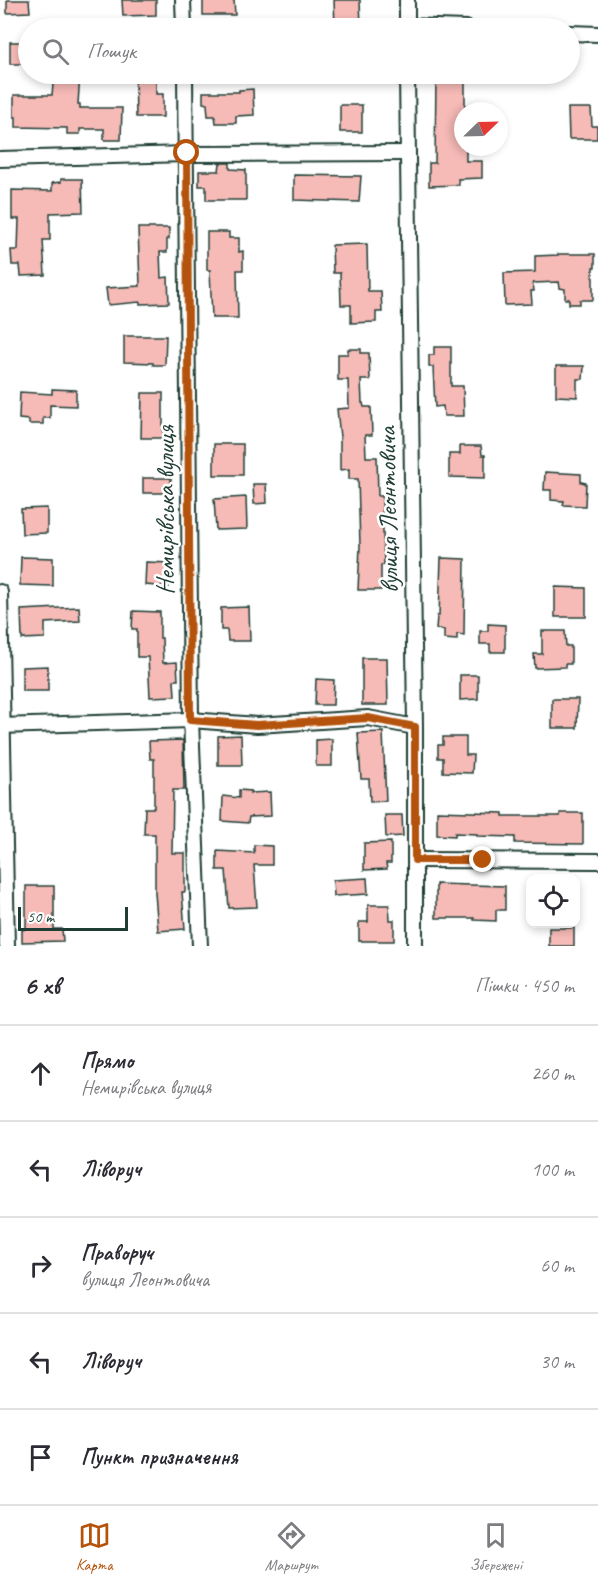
<!DOCTYPE html>
<html lang="uk">
<meta charset="utf-8">
<style>
:root{--surface:#fff;--page:#f7f7f7;--text:#2b2b33;--muted:#7c7c81;--line:#e1e1e2;--accent:#b45309}
body{margin:0;font-family:Caveat,sans-serif;background:var(--page);color:var(--text)}
.controls{position:absolute;right:18px;bottom:18px;display:grid;overflow:hidden;border-radius:12px;box-shadow:0 3px 9px #0003}
.controls button{width:54px;height:54px;display:grid;place-items:center;padding:0;border:0;border-bottom:2px solid var(--line);background:var(--surface);color:var(--text);font:30px sans-serif}
.compass{position:absolute;left:454px;top:102px;width:54px;height:54px;border-radius:50%;background:var(--surface);box-shadow:0 3px 9px #0003;rotate:67deg}
.scale{position:absolute;left:18px;bottom:15px;width:110px;box-sizing:border-box;padding-left:6px;border:3px solid #1f3d34;border-top:0;font-size:16px;line-height:21px;white-space:nowrap;color:#1f3d34;-webkit-text-stroke:4px #fff;paint-order:stroke}
.stop{position:absolute;width:18px;height:18px;margin:-14px;border:4px solid #b45309;border-radius:50%;background:#fff}
.stop.end{background:#b45309;border-color:#fff;box-shadow:0 2px 6px #0008}
.list{margin:0;padding:0;list-style:none}
h2{display:flex;justify-content:space-between;align-items:center;height:78px;margin:0;padding:0 24px;font-size:26px}
h2 small{font-size:20px;font-weight:400;color:var(--muted)}
.list li{display:grid;grid-template-columns:39px 1fr auto;gap:18px;align-items:center;box-sizing:border-box;height:96px;padding:0 24px;border-top:2px solid var(--line)}
.list b{display:block;font-size:22px;white-space:nowrap}
.list p{margin:0;font-size:20px;white-space:nowrap;color:var(--muted)}
.list em{font-size:20px;font-style:normal;color:var(--muted)}
.icon{flex:none;width:33px;height:33px;fill:none;stroke:currentColor;stroke-width:2;stroke-linecap:round;stroke-linejoin:round}
.map{position:relative;flex:none;width:598px;height:946px;overflow:hidden}
.search{position:absolute;background:var(--surface);box-shadow:0 3px 9px #0003;left:18px;right:18px;top:18px;height:66px;display:flex;align-items:center;gap:15px;box-sizing:border-box;padding:0 21px;border-radius:33px;color:var(--muted);font-size:22px}
.sheet{height:558px;background:var(--surface)}
nav{display:flex;justify-content:space-around;align-items:center;box-sizing:border-box;height:84px;border-top:2px solid var(--line);background:var(--surface);font-size:16px;color:var(--muted)}
nav a{display:grid;justify-items:center;gap:3px}
nav .on{color:var(--accent)}
.map>svg:first-child{display:block}
</style>
<div class="map">
<svg width="598" height="946" viewBox="0 0 598 946">
<rect width="100%" height="100%" fill="#fff"/>
<filter id="ink" filterUnits="userSpaceOnUse"><feTurbulence type="fractalNoise" baseFrequency=".0167" numOctaves="2"/><feDisplacementMap in="SourceGraphic" scale="12" xChannelSelector="R" yChannelSelector="G"/><feConvolveMatrix kernelMatrix="1 2 1 2 8 2 1 2 1" color-interpolation-filters="sRGB"/></filter>
<g filter="url(#ink)">
<g fill="#f6bab7" stroke="#1f3d34" stroke-width="1.5">
<polygon points="7,0 29,0 30,12 7,13"/>
<polygon points="122,0 156,0 156,15 123,16"/>
<polygon points="203,0 234,0 235,15 203,15"/>
<polygon points="334,0 360,0 361,27 335,28"/>
<rect x="10" y="42" width="18" height="22"/>
<polygon points="54,74 80,74 78,104 80,104 80,108 122,108 121,140 104,140 104,129 80,129 80,134 67,134 67,128 16,127 16,117 14,117 14,95 52,95"/>
<polygon points="135,74 156,74 156,94 163,94 163,117 136,117"/>
<polygon points="436,77 465,77 465,111 463,111 463,147 466,147 466,161 482,161 482,178 458,179 459,185 429,186 429,163 435,163"/>
<polygon points="253,89 254,115 236,116 236,123 216,123 215,116 208,116 207,104 203,103 203,92 239,92 239,90"/>
<rect x="340" y="105" width="22" height="27"/>
<polygon points="568,108 591,108 592,126 597,126 597,139 569,139"/>
<polygon points="220,163 230,163 230,169 246,170 246,200 206,200 206,186 199,186 199,171 219,171"/>
<polygon points="294,175 361,176 359,202 294,200"/>
<polygon points="61,179 82,179 83,212 50,213 50,240 43,240 45,275 21,276 20,265 12,265 11,250 18,250 19,219 12,219 12,190 52,191 52,183 61,182"/>
<polygon points="138,228 169,228 169,239 167,239 167,252 160,252 161,278 168,277 169,303 140,304 140,302 108,305 106,288 140,286"/>
<polygon points="207,232 229,232 229,238 239,238 239,252 243,251 243,270 237,270 238,318 212,318 210,270 207,270"/>
<polygon points="367,244 368,291 381,291 382,312 376,312 376,322 351,323 351,305 341,305 340,273 333,273 332,245"/>
<polygon points="558,254 595,254 595,267 593,267 593,300 580,300 580,304 569,304 569,299 565,299 565,289 560,288 559,282 533,283 534,291 531,291 532,304 505,305 504,273 535,272 535,256 558,255"/>
<polygon points="124,336 166,336 165,365 153,365 153,363 124,362"/>
<polygon points="434,347 451,347 451,386 463,386 464,416 444,416 443,406 435,407 433,367 429,367 429,355 434,355"/>
<polygon points="348,349 361,349 361,353 369,353 370,380 361,380 362,403 363,403 364,407 371,407 372,435 365,435 366,457 377,457 378,496 382,496 384,565 381,565 381,590 358,590 360,546 358,479 349,479 349,469 340,470 340,437 337,409 349,408 348,380 338,380 338,354 348,354"/>
<polygon points="556,366 584,366 583,379 577,379 577,397 556,396"/>
<polygon points="52,389 76,390 76,406 50,405 50,418 43,418 43,424 29,424 29,420 19,419 20,392 52,394"/>
<polygon points="142,393 163,393 163,438 141,438"/>
<rect x="214" y="444" width="29" height="31"/>
<polygon points="460,446 481,446 482,455 485,455 485,478 449,477 449,454 460,454"/>
<polygon points="545,472 581,474 581,482 586,483 585,506 563,505 564,501 551,500 551,490 544,490"/>
<rect x="143" y="478" width="28" height="15"/>
<polygon points="253,484 266,484 267,503 254,504"/>
<polygon points="246,497 247,529 216,530 214,499"/>
<polygon points="47,508 47,533 22,534 21,509"/>
<polygon points="21,557 53,558 53,586 20,585"/>
<polygon points="441,558 465,559 464,635 457,634 457,640 444,639 444,630 436,629 437,616 439,616"/>
<polygon points="146,562 170,563 169,587 145,585"/>
<polygon points="555,587 586,588 586,617 555,617"/>
<polygon points="79,607 80,621 45,623 45,638 22,639 21,610"/>
<polygon points="249,607 250,641 228,641 227,630 221,630 221,608"/>
<polygon points="133,611 160,612 160,638 162,638 163,663 177,662 178,680 174,680 175,696 150,697 148,657 137,657 137,629 132,629"/>
<polygon points="488,624 505,625 505,652 490,652 490,644 480,644 480,631 488,631"/>
<polygon points="542,631 565,631 566,646 571,646 571,664 565,664 565,667 535,668 534,654 542,654"/>
<polygon points="362,658 387,658 388,705 362,705"/>
<polygon points="48,666 48,691 22,691 22,667"/>
<polygon points="460,675 478,675 478,699 460,700"/>
<polygon points="316,679 334,680 333,705 315,705"/>
<polygon points="552,699 578,699 577,728 552,728"/>
<polygon points="383,732 386,801 370,802 369,779 361,779 358,733"/>
<polygon points="241,735 242,765 218,765 218,736"/>
<polygon points="443,737 466,737 466,755 473,755 472,773 443,772 443,758 438,758 438,745 443,745"/>
<polygon points="332,739 332,766 316,766 316,740"/>
<polygon points="183,740 184,790 173,790 172,853 185,853 185,892 182,892 185,929 158,931 155,893 155,834 144,834 145,808 154,808 154,759 150,759 149,741"/>
<polygon points="239,790 251,791 250,793 270,792 271,816 249,817 248,823 222,821 223,796 239,798"/>
<polygon points="437,811 503,813 503,816 560,816 560,813 583,813 583,844 515,843 515,837 477,836 477,834 455,833 455,836 437,835"/>
<polygon points="385,815 402,815 403,836 386,837"/>
<polygon points="391,842 391,863 386,863 387,869 364,870 364,843"/>
<polygon points="254,845 272,846 272,865 254,865 257,907 229,908 226,870 217,870 217,851 254,853"/>
<polygon points="367,878 368,894 334,896 333,880"/>
<polygon points="436,884 505,886 505,910 496,910 496,921 474,920 474,918 436,918"/>
<polygon points="26,886 54,886 54,929 62,929 63,941 22,942 22,930 26,929"/>
<polygon points="368,905 389,905 390,920 394,920 394,941 359,941 359,922 368,922"/>
<rect x="549" y="928" width="25" height="18"/>
</g>
<g fill="none" stroke-linecap="round" stroke-linejoin="round">
<defs>
<g id="street">
<polyline points="183,0 184,28"/>
<polyline points="407,26 466,28"/>
<polyline points="407,28 407,0"/>
<polyline points="570,33 598,34"/>
<polyline points="185,74 191,720 200,946"/>
<polyline points="407,74 415,727 415,946"/>
<polyline points="0,159 187,154 408,153"/>
<polyline points="0,592 7,946"/>
<polyline points="0,726 191,720 257,725 368,718 415,727"/>
<polyline points="415,860 598,861"/>
</g>
</defs>
<use href="#street" stroke="#1f3d34" stroke-width="18"/>
<use href="#street" stroke="#fff" stroke-width="14"/>
</g>
</g>
<g fill="none" stroke-linecap="round" stroke-linejoin="round" filter="url(#ink)">
<polyline stroke="#b45309" stroke-width="8" points="187,153 190,720 257,725 368,718 415,727 415,860 483,860"/>
</g>
<g text-anchor="middle" dominant-baseline="central" stroke-width="5" stroke-linejoin="round" paint-order="stroke">
<g font-size="26" fill="#1f3d34" stroke="#fff">
<text transform="translate(165 510) rotate(-90)">Немирівська вулиця</text>
<text transform="translate(388 510) rotate(-91)">вулиця Леонтовича</text>
</g>
</g>
</svg>
<div class="controls">
<button><svg class="icon" aria-label="locate" viewBox="0 0 24 24"><circle cx="12" cy="12" r="6"/><path d="M12 2v4M12 18v4M2 12h4M18 12h4"/></svg></button>
</div>
<svg class="compass" viewBox="-18 -18 36 36"><path d="M0-13l5 13h-10z" fill="#e53935"/><path d="M0 13l5-13h-10z" fill="#7c7c81"/></svg>
<div class="scale">50 m</div>
<div class="stop" style="left:187px;top:153px"></div>
<div class="stop end" style="left:483px;top:860px"></div>
<div class="search"><svg class="icon" aria-label="search" viewBox="0 0 24 24"><circle cx="10" cy="10" r="6"/><path d="M15 15l6 6"/></svg>Пошук</div>
</div>
<section class="sheet">
<h2>6 хв<small>Пішки · 450 m</small></h2>
<ul class="list">
<li><svg class="icon" aria-label="ahead" viewBox="0 0 24 24"><path d="M12 20V5M6 11l6-6 6 6"/></svg><div><b>Прямо</b><p>Немирівська вулиця</p></div><em>260 m</em></li>
<li><svg class="icon" aria-label="left" viewBox="0 0 24 24"><path d="M17 20v-9H6M10 6l-5 5 5 5"/></svg><div><b>Ліворуч</b></div><em>100 m</em></li>
<li><svg class="icon" aria-label="right" viewBox="0 0 24 24"><path d="M7 20v-9h11M14 6l5 5-5 5"/></svg><div><b>Праворуч</b><p>вулиця Леонтовича</p></div><em>60 m</em></li>
<li><svg class="icon" aria-label="left" viewBox="0 0 24 24"><path d="M17 20v-9H6M10 6l-5 5 5 5"/></svg><div><b>Ліворуч</b></div><em>30 m</em></li>
<li><svg class="icon" aria-label="arrive" viewBox="0 0 24 24"><path d="M6 21V4h12l-3 4 3 4H6"/></svg><div><b>Пункт призначення</b></div></li>
</ul>
</section>
<nav>
<a class="on"><svg class="icon" aria-label="map" viewBox="0 0 24 24"><path d="M3 6l6-2 6 2 6-2v14l-6 2-6-2-6 2zM9 4v14M15 6v14"/></svg>Карта</a>
<a><svg class="icon" aria-label="directions" viewBox="0 0 24 24"><path d="M12 3l9 9-9 9-9-9zM9 14v-3h6M13 9l2 2-2 2"/></svg>Маршрут</a>
<a><svg class="icon" aria-label="saved" viewBox="0 0 24 24"><path d="M7 4h10v16l-5-4-5 4z"/></svg>Збережені</a>
</nav>
